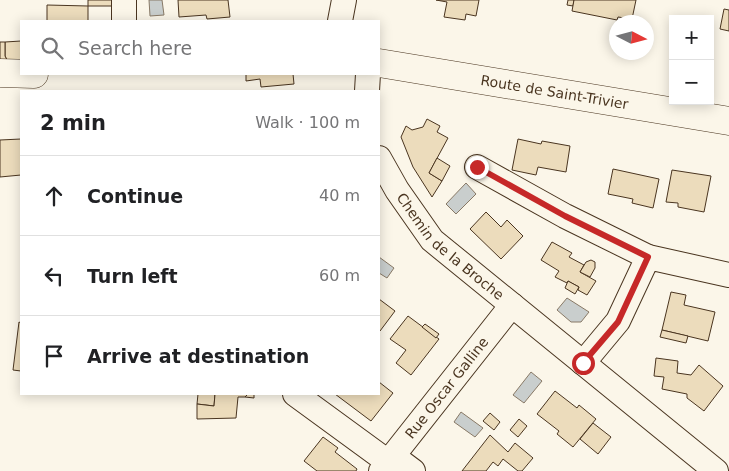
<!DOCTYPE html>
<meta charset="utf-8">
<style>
:root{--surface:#fff;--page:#f6f6f6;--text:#202124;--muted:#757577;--line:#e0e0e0}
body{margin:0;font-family:"DejaVu Sans",sans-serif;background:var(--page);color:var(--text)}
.controls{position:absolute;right:15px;top:15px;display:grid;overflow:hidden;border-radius:0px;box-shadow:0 2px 12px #0003}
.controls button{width:45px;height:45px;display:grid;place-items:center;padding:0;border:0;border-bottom:1px solid var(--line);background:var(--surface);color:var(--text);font:25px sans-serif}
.compass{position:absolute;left:609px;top:15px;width:45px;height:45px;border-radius:50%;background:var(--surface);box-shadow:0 2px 12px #0003;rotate:96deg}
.stop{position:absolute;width:15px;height:15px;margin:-11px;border:4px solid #c62828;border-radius:50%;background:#fff}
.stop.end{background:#c62828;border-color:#fff;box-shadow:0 1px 5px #0008}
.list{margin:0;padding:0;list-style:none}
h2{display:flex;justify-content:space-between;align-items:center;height:65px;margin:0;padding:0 20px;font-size:21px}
h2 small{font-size:16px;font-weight:400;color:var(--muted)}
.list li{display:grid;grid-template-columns:32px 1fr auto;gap:15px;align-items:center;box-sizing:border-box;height:80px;padding:0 20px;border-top:1px solid var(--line)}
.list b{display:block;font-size:19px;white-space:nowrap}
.list em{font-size:16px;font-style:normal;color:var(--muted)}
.icon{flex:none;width:28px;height:28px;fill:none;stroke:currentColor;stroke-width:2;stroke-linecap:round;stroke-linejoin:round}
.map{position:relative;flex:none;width:729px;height:471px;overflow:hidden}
.search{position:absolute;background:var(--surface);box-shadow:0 2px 12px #0003;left:20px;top:20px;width:360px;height:55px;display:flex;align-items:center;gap:12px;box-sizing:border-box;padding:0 18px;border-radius:0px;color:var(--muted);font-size:19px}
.panel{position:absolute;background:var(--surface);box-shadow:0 2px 12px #0003;left:20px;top:90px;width:360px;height:305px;border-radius:0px}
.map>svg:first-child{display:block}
</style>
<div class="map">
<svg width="729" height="471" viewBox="0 0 729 471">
<rect width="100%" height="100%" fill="#fbf6e9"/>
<g fill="#c9cecd" stroke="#887966">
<polygon points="149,0 162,0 164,15 150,16"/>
<polygon points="466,183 476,194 456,214 446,204"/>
<polygon points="379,257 394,268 387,278 379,273"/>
<polygon points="567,298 589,312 581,322 571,322 557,310"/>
<polygon points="531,372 542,381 524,403 513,395"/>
<polygon points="461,412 483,428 475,437 454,422"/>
</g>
<g fill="#ecdcbc" stroke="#4a3520">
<rect x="88" y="0" width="24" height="6"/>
<polygon points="178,0 228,0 230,17 207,19 206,15 179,17"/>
<polygon points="436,0 479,0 476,16 466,14 465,20 444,17 447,2"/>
<polygon points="568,0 574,0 573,6 567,5"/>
<polygon points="574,0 636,0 632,19 618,17 617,20 572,11"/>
<polygon points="47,5 88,6 88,21 47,21"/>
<polygon points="724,9 729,10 729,31 720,29"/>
<polygon points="21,41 21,60 7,60 5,56 5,42"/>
<polygon points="0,42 5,42 5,56 7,60 0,60"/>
<polygon points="246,74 293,74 294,84 261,87 260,79 246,81"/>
<polygon points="427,119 440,126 437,132 448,138 429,173 442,181 432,197 413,167 401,137 406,126 412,130 423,127"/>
<polygon points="21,139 21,175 0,177 0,140"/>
<polygon points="518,139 541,144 542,141 570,146 566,172 538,167 536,175 512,170"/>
<polygon points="437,158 450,166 442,181 429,173"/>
<polygon points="613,169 659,179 653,208 632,203 633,199 608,194"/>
<polygon points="672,170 711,176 704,212 678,207 678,203 666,202"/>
<polygon points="486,212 501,227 507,220 523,236 501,259 470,229"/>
<polygon points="552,242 572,253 569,257 584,265 580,272 596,281 587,295 578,290 579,287 568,281 567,283 555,277 559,271 541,260"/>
<polygon points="591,260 595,262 595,268 590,277 580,272 586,262"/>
<polygon points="568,281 579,287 575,294 565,288"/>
<polygon points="671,292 686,295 684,305 715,312 708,341 662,330"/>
<polygon points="379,299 395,311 380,331 379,330"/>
<polygon points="408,316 439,339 411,375 396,363 406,350 390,339"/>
<polygon points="19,322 21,323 21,371 13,370"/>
<polygon points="425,324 439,334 436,338 422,327"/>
<polygon points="662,330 688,336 686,343 660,337"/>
<polygon points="656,358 678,361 677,373 691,375 699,365 723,386 704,411 687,398 687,394 662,389 664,377 654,376"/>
<polygon points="379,382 393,393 371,421 335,394 379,394"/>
<polygon points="555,391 577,408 579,405 596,419 573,447 557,434 559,431 537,414"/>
<polygon points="198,394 215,394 214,406 197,404"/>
<polygon points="215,394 248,394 245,397 238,397 236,418 197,419 197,404 214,406"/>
<polygon points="248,394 254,394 254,398 245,397"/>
<polygon points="490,413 500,422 494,430 483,421"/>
<polygon points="519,419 527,426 518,437 510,430"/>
<polygon points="593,423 611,437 598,454 580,439"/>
<polygon points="490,435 508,452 515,443 533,458 522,471 518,471 503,459 498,466 493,462 486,471 462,471"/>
<polygon points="323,437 338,448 335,452 357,469 356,471 317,471 304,461"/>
</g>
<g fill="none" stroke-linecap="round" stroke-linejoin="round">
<defs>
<g id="minor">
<polyline points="124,21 124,0"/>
<polyline points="340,21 344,0"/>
<polyline points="367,91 368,74"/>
<path id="s1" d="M379,158L397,190L432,240L716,471"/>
<polyline points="477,167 565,216 648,257"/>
<polyline points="583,363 618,321 648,257 729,275"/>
<polyline points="295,394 388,462"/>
<polyline points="393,456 413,471"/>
<path id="s2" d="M381,471L512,305"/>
</g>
<g id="major">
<path id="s3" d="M379,63L729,121"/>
<polyline points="0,73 34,74"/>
</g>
</defs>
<use href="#minor" stroke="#4a3520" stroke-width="26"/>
<use href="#major" stroke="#4a3520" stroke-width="29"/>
<use href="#minor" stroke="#fbf6e9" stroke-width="24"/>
<use href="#major" stroke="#fbf6e9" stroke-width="28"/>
</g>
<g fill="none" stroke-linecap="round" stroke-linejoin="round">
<polyline stroke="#c62828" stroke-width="6" points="477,167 565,216 648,257 618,322 583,363"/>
</g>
<g text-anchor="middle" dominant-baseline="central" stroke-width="4" stroke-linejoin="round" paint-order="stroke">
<g font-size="14" fill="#4a3520" stroke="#fbf6e9">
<text stroke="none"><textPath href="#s3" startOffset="178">Route de Saint-Trivier</textPath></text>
<text stroke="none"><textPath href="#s1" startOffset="115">Chemin de la Broche</textPath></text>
<text stroke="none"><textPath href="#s2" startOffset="106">Rue Oscar Galline</textPath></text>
</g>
</g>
</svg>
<div class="controls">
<button>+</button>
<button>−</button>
</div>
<svg class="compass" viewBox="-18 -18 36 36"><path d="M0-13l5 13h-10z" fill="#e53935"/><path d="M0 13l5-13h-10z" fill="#757577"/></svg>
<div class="stop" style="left:583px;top:363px"></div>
<div class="stop end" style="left:477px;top:167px"></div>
<div class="search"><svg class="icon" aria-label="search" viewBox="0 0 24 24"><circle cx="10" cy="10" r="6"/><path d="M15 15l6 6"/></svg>Search here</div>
<section class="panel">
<h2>2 min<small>Walk · 100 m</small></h2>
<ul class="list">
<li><svg class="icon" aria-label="ahead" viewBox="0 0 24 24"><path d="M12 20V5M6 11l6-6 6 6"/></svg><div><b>Continue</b></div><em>40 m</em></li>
<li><svg class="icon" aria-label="left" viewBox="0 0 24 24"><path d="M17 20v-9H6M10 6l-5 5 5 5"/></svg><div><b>Turn left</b></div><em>60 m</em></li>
<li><svg class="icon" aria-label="arrive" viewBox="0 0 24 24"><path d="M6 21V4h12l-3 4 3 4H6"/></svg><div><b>Arrive at destination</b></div></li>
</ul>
</section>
</div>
